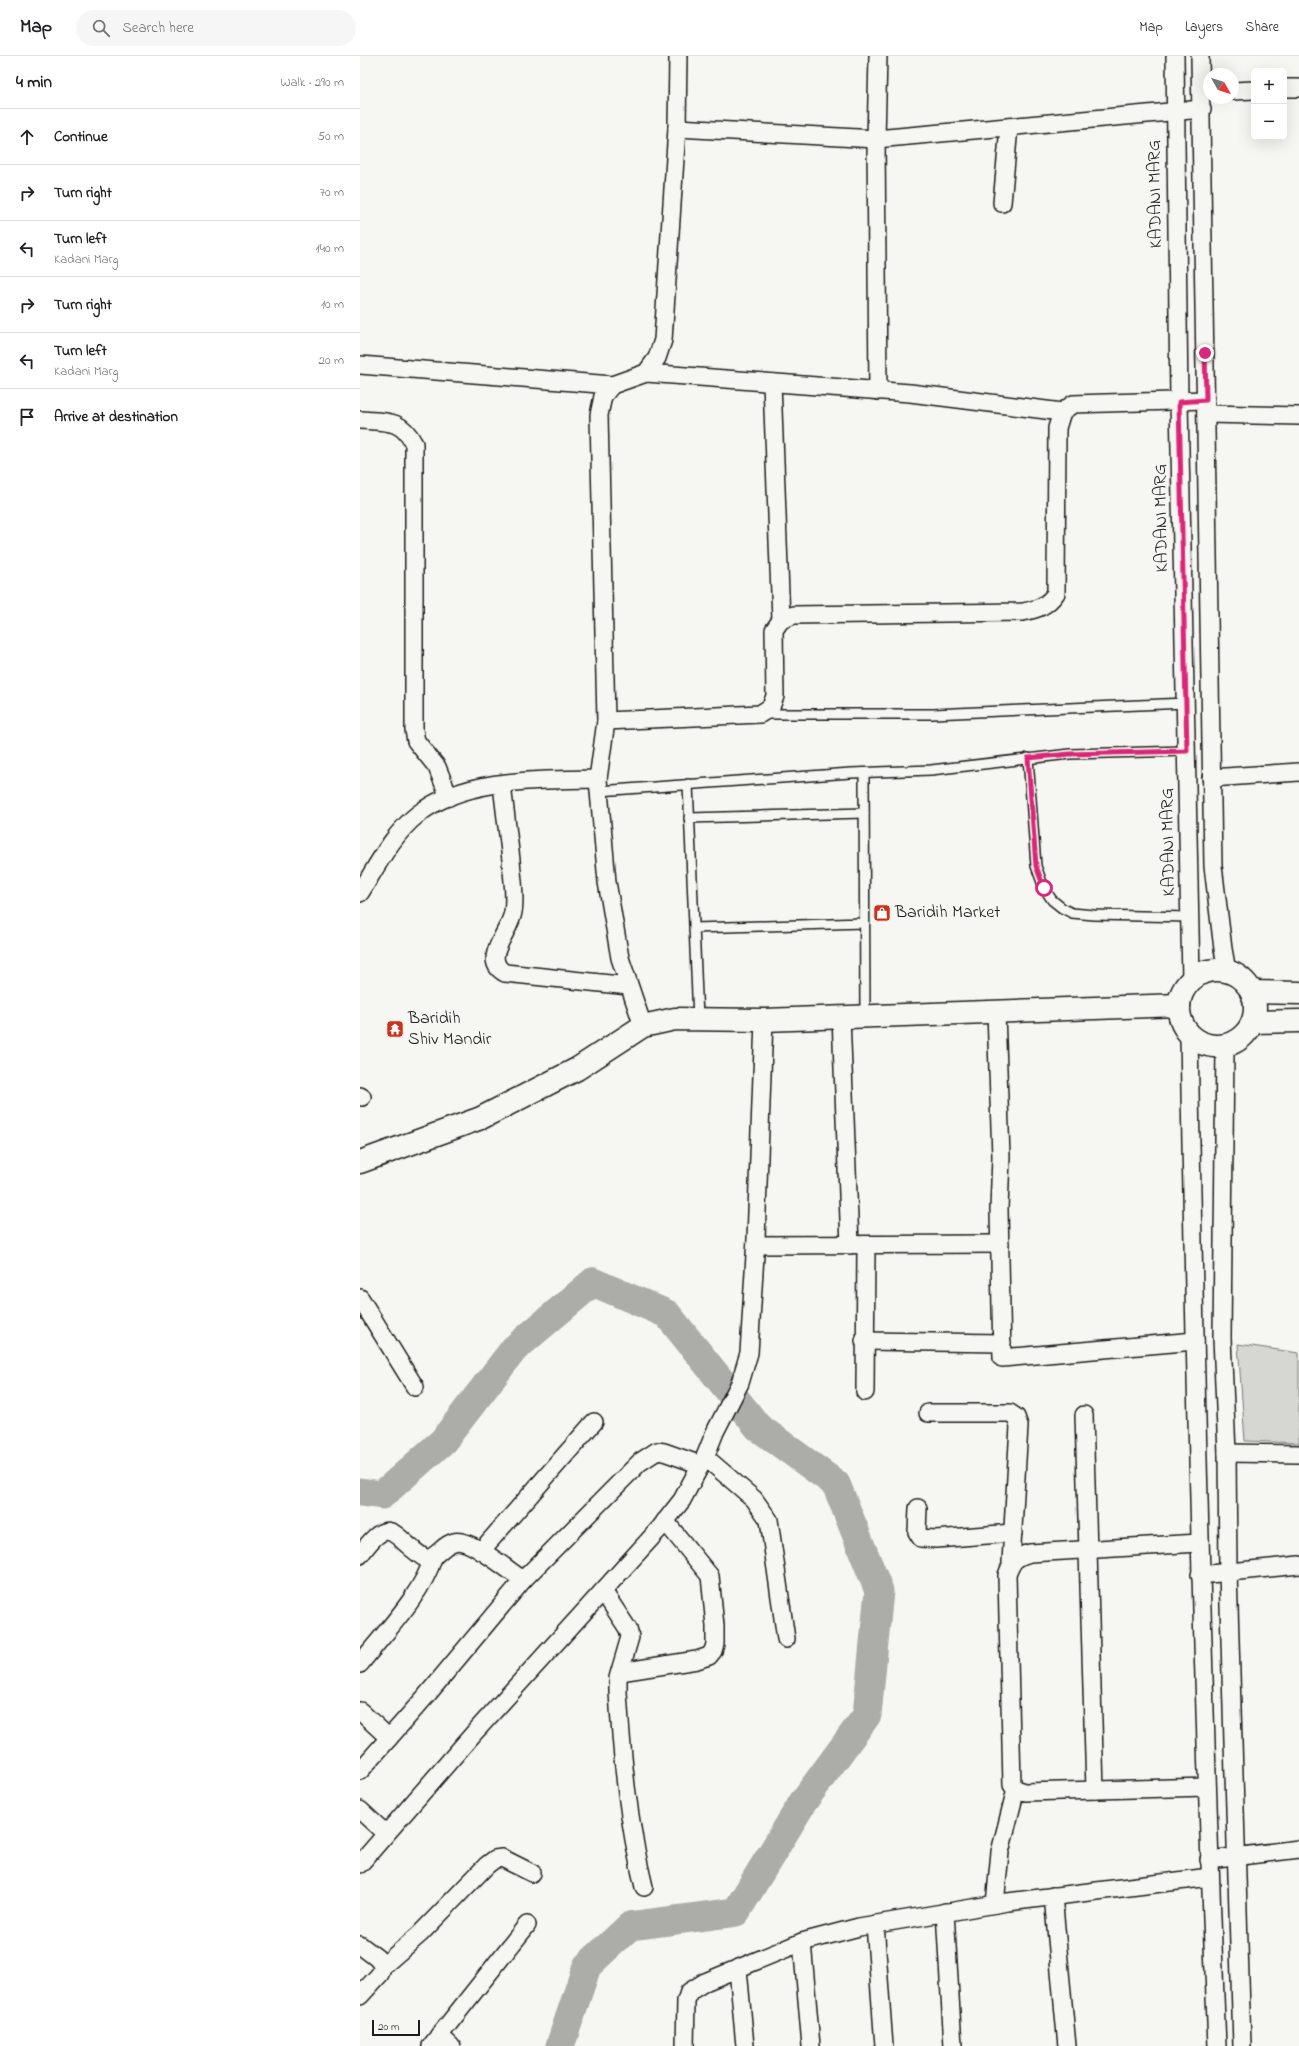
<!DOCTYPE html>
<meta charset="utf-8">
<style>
:root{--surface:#fff;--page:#f6f6f6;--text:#202124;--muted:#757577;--line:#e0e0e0}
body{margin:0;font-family:"Indie Flower",sans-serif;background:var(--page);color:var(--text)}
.controls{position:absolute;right:12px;top:12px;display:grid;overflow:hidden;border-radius:6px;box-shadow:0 4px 16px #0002}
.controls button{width:36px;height:36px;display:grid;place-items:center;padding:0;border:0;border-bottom:1px solid var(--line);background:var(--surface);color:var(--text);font:20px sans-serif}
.compass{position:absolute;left:843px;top:12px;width:36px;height:36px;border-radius:50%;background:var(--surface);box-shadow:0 4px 16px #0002;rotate:129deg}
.scale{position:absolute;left:12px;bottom:10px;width:48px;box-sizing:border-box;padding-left:4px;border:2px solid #1c1c1c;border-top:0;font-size:11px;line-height:14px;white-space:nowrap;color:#1c1c1c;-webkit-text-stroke:3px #f6f6f2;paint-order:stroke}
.stop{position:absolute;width:12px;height:12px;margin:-9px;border:3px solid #db2777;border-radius:50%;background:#fff}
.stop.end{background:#db2777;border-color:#fff;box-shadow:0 1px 4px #0008}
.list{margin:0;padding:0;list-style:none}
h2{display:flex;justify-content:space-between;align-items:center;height:52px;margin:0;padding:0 16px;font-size:17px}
h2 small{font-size:13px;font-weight:400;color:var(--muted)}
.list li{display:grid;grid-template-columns:26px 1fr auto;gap:12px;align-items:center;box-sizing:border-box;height:56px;padding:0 16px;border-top:1px solid var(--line)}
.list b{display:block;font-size:15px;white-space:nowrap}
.list p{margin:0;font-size:13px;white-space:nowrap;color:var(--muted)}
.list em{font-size:13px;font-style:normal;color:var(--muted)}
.icon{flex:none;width:22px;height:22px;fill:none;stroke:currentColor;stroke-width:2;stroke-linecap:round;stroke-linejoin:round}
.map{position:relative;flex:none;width:939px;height:1990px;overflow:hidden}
header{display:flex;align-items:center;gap:24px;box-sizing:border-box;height:56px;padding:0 20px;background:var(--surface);border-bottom:1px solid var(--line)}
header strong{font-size:19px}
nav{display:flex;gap:22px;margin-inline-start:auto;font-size:14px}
.search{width:280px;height:36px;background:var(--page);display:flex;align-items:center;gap:10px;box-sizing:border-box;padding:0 14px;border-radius:22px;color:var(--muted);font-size:15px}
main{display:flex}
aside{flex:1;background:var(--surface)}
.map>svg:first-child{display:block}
</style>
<header>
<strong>Map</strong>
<div class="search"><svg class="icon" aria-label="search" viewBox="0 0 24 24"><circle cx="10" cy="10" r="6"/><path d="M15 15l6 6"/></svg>Search here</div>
<nav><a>Map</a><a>Layers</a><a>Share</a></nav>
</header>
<main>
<aside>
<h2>4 min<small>Walk · 290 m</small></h2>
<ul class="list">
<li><svg class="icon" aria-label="ahead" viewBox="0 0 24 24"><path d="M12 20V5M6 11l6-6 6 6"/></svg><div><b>Continue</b></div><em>50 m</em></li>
<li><svg class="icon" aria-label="right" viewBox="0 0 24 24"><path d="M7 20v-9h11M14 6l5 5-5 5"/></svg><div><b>Turn right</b></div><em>70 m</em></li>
<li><svg class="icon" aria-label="left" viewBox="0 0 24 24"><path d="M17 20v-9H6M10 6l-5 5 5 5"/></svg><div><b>Turn left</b><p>Kadani Marg</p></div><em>140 m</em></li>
<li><svg class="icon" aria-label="right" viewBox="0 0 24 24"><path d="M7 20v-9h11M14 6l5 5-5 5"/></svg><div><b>Turn right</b></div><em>10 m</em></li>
<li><svg class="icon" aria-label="left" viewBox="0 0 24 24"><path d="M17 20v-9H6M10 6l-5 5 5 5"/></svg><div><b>Turn left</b><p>Kadani Marg</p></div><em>20 m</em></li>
<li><svg class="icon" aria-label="arrive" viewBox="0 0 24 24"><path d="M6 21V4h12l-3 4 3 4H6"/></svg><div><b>Arrive at destination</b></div></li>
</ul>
</aside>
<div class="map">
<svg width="939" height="1990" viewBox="0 0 939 1990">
<rect width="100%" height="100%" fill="#f6f6f2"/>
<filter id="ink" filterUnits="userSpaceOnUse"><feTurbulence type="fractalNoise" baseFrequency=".025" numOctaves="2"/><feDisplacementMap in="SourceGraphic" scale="8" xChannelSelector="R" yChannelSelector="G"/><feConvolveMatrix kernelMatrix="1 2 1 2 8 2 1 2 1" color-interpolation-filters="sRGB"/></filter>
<g filter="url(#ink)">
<polygon fill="#d6d6d2" stroke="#797977" points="878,1288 939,1297 939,1387 885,1385"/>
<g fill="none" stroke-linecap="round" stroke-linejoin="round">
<polyline stroke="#acaca9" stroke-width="29" points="0,1436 22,1439 83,1385 154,1293 233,1226 307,1258 398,1371 476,1428 519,1535 507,1659 443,1746 376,1856 270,1870 227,1910 200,1990"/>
<defs>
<g id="lane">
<polyline points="403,658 573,658 826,647"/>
<polyline points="668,702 676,810 684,832 692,844 702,852 712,857 734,859 830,861"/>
<polyline points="504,717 505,960"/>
<polyline points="328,728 338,963"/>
<polyline points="239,735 491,717 571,714 710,698 827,695"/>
<polyline points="329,762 504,757"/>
<polyline points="334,872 504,867"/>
</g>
<g id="street">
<polyline points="518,0 516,83 518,335"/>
<polyline points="815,0 819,346 831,923"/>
<polyline points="840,0 853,810 863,893 867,915"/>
<polyline points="924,32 939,32"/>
<polyline points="873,35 894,34"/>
<polyline points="317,72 516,83 842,53"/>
<polyline points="642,147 649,71"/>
<polyline points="0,309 252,329"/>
<polyline points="286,317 550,337 702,356"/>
<polyline points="412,327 421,564"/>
<polyline points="846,358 939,360"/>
<path d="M0,364C25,366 41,362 54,388V674L56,685L77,711L89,741"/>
<path d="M246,665L400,658L411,651L415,640L414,574L421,564L434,559L663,556C678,553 687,550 696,537L697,372L702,356L713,348L846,344"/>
<polyline points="851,722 939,716"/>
<path d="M142,729C145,754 148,779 151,804C152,821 156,839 153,856C150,877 120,903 145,917L269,930"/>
<path d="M0,837C17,810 32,779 57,759C104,721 180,724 238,723"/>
<polyline points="636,956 641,1101 639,1153 642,1302 835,1285"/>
<polyline points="481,961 490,1189"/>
<polyline points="283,970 260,902 247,826 239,735 238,723 246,665 239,359 243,340 252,329 286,317 297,302 303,284 317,72 318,0"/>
<path d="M829,980C835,1317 843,1653 857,1990"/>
<polyline points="865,990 862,1282 867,1397 868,1516 882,1990"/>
<polyline points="0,1040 2,1041"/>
<polyline points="396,1189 640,1188"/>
<polyline points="0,1242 55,1331"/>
<polyline points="504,1285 642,1287"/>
<polyline points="505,1336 506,1189"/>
<polyline points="568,1357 650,1357 656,1361 659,1370 651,1506"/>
<polyline points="724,1359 735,1734"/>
<polyline points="867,1397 939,1398"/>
<polyline points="345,1401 394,1443 409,1464 426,1583"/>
<polyline points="558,1452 557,1476 561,1482 576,1483 653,1477"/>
<path d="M839,1487L670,1497C655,1501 652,1505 647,1519L652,1729L656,1733L665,1736L847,1731"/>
<polyline points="121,1495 234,1366"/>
<path d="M0,1499C32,1455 32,1482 66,1503C78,1501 82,1489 94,1486C109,1481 149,1515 163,1524"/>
<polyline points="840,1519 939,1509"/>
<path d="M243,1535L268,1573L270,1581L258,1622V1636C262,1702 268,1766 284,1831"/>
<path d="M0,1608C24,1577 62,1539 73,1502"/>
<polyline points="260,1616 337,1604 349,1600 353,1595 355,1588 355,1570 350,1520 305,1465"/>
<polyline points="0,1655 29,1682"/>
<polyline points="0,1715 66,1640 163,1524 280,1406 297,1395 304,1396 341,1409"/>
<polyline points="0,1754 26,1778"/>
<polyline points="849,1804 939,1793"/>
<polyline points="0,1808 114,1677 300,1472 322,1444 345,1401 355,1376 380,1327 389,1297 396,1183 404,964"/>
<polyline points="693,1840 707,1990"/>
<polyline points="635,1848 640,1796 656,1733"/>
<polyline points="585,1856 593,1990"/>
<polyline points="515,1868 524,1990"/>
<polyline points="442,1886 451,1990"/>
<polyline points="0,1889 17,1902 23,1910 20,1918 0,1940"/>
<polyline points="23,1910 60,1878 127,1809 135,1803 142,1802 172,1817"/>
<polyline points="378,1913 385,1990"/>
<polyline points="79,1979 91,1990"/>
<polyline points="71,1990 167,1869"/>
<polyline points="325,1990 326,1945 329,1936 345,1926 442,1886 499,1871 648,1846 850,1821"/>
</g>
<g id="secondary">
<circle cx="857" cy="952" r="38"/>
<polyline points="891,936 939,937"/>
<polyline points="893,966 939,965"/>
<polyline points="0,1106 121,1062 217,1013 283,970 315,963 404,964 819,949"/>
</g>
</defs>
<use href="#lane" stroke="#1c1c1c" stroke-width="12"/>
<use href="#street" stroke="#1c1c1c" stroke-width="20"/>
<use href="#secondary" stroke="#1c1c1c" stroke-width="25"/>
<use href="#lane" stroke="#f6f6f2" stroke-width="9"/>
<use href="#street" stroke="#f6f6f2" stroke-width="17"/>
<use href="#secondary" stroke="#f6f6f2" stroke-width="22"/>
</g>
</g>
<g fill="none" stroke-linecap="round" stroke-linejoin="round" filter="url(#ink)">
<polyline stroke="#db2777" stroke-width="5" points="684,832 676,810 668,702 710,698 827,695 819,346 846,344 845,297"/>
</g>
<defs>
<symbol id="shop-square" viewBox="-11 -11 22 22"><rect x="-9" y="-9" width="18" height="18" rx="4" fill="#c8321e" stroke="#f6f6f2"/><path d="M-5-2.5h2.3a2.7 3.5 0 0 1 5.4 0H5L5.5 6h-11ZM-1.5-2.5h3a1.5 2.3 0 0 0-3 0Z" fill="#fff"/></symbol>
<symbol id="temple-square" viewBox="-11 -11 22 22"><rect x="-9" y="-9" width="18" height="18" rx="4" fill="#c8321e" stroke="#f6f6f2"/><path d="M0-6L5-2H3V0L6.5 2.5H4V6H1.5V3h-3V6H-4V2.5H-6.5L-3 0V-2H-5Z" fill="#fff"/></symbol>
</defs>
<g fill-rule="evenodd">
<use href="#shop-square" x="512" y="847" width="20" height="20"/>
<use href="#temple-square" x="25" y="963" width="20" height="20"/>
</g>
<g text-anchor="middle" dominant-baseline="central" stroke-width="3.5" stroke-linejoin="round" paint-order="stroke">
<g font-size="18" fill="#1c1c1c" stroke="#f6f6f2">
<text transform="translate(796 138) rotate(-91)">KADANI MARG</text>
<text transform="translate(802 462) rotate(-91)">KADANI MARG</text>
<text transform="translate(809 786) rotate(-91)">KADANI MARG</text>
</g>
<g font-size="18" fill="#1c1c1c" stroke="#f6f6f2" text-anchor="start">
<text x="535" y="857">Baridih Market</text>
<text x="48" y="963">Baridih<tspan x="48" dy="21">Shiv Mandir</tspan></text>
</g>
</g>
</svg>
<div class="controls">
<button>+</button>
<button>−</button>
</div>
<svg class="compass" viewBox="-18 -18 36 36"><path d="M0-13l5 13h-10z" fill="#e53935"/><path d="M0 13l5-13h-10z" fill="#757577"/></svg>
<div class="scale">20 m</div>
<div class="stop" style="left:684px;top:832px"></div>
<div class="stop end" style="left:845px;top:297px"></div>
</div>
</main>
